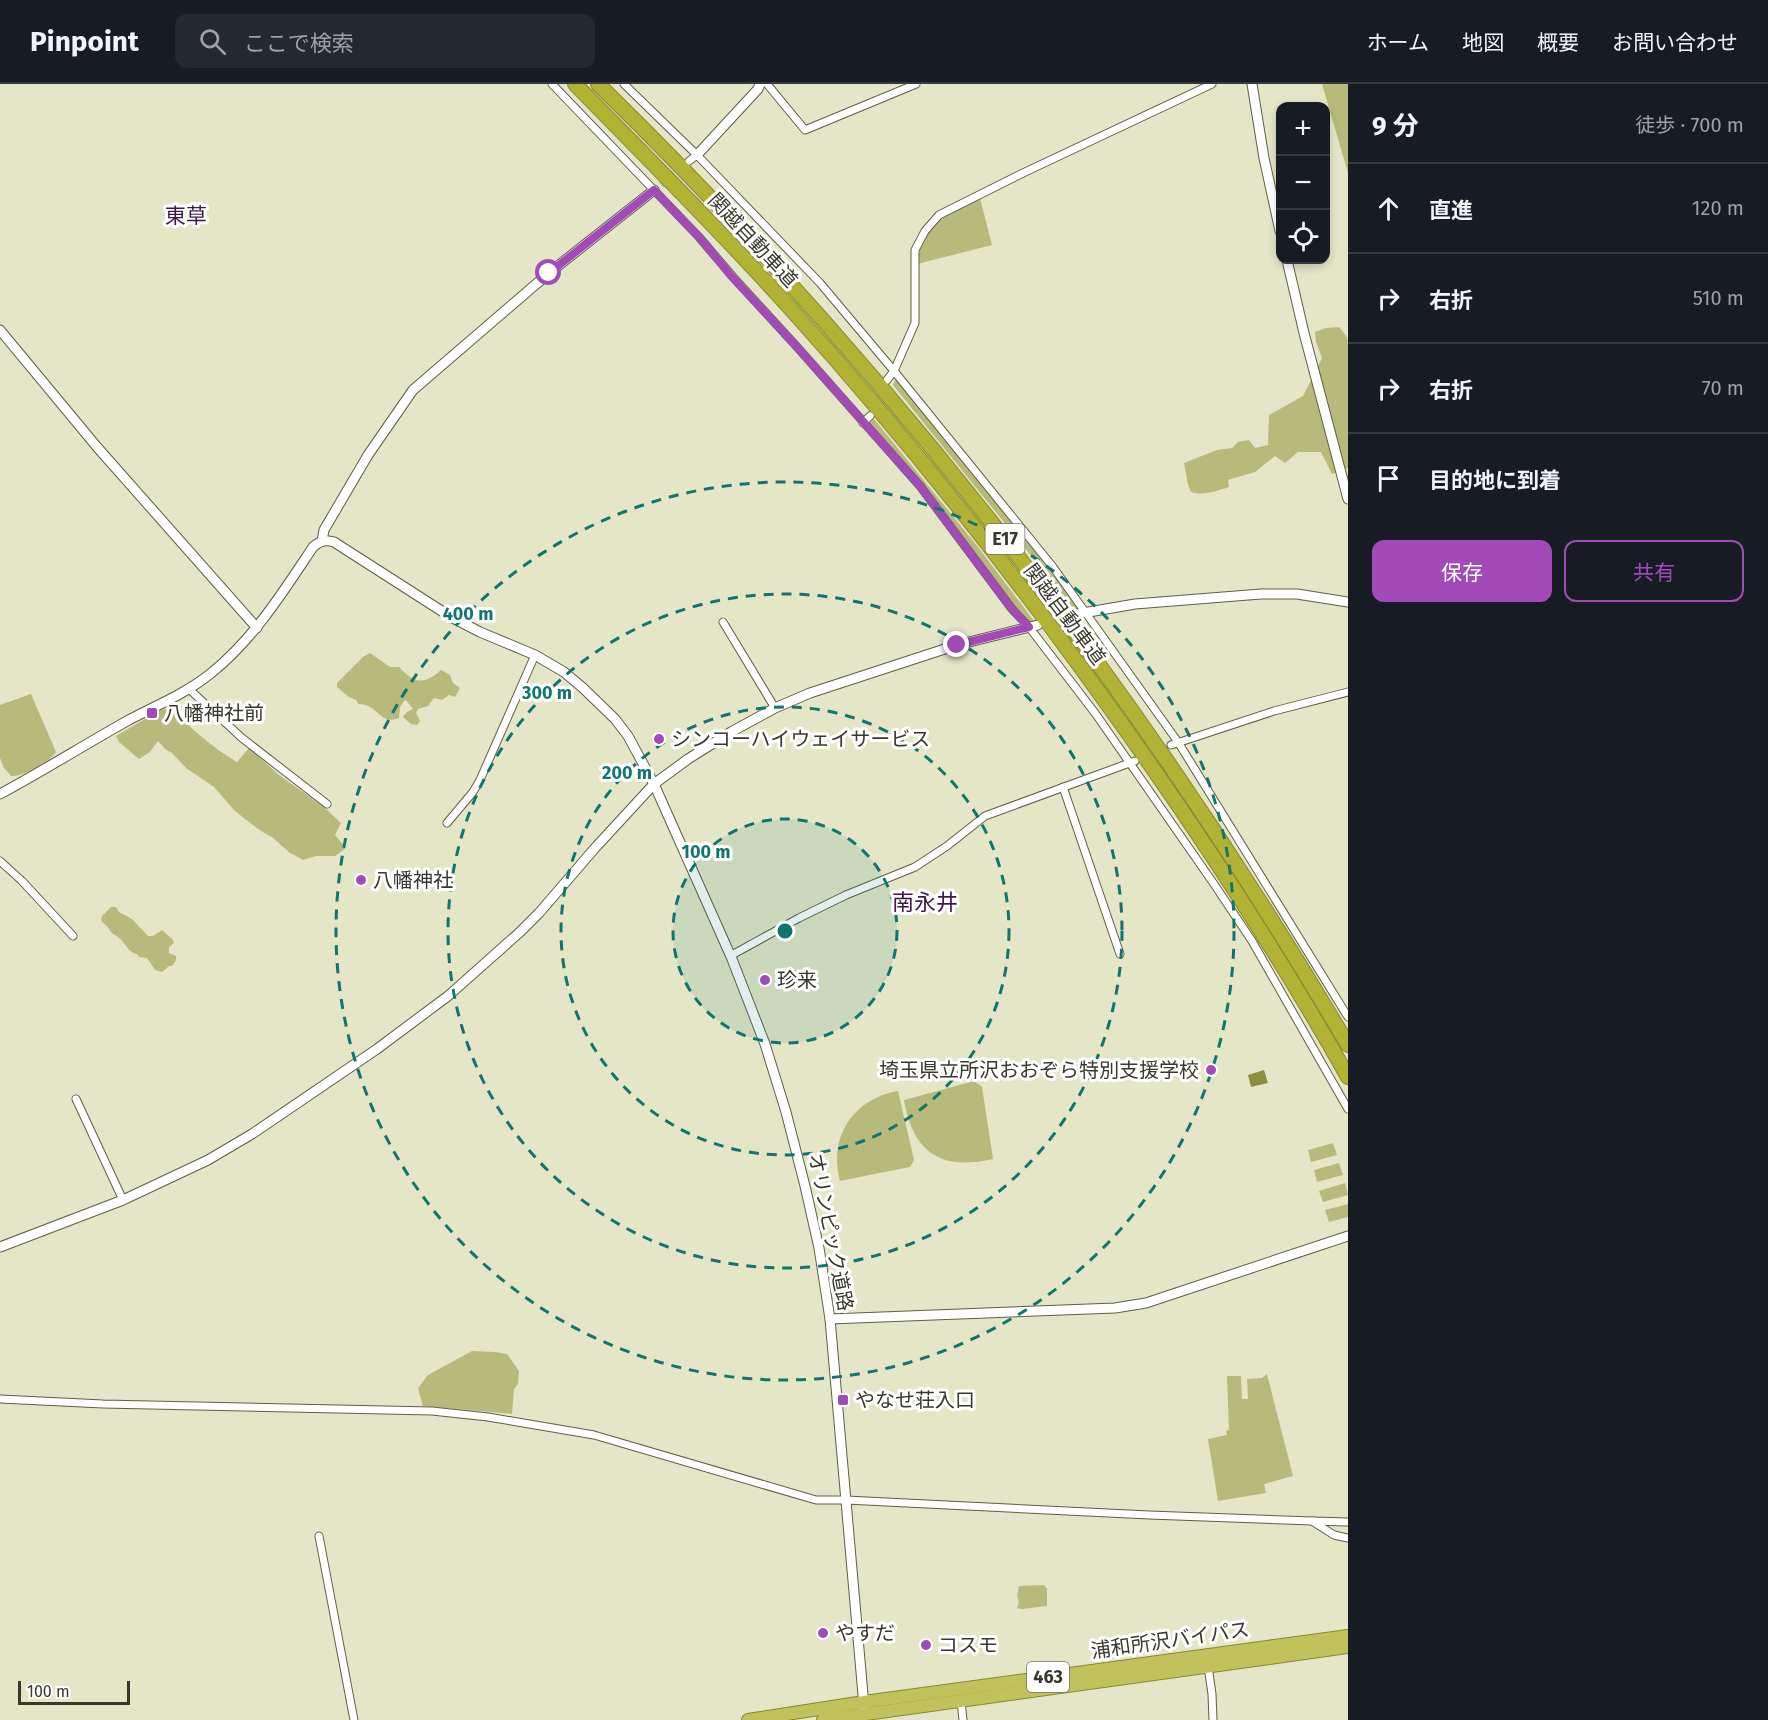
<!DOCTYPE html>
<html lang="ja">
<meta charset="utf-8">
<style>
:root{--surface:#171b24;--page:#242831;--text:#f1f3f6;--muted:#9ea1a6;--line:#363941;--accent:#a24bb8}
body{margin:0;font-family:"Fira Sans","Noto Sans JP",sans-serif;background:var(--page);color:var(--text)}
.controls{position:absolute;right:18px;top:18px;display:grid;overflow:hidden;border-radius:12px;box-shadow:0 3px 9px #0003}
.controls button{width:54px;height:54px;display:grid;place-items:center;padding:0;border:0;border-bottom:2px solid var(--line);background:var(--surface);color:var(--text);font:30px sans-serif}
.scale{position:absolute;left:18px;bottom:15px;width:112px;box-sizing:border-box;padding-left:6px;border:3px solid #38382c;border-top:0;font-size:16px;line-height:21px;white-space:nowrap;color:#38382c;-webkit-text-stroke:4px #fff;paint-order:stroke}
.stop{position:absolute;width:18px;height:18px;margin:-14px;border:4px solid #a24bb8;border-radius:50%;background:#fff}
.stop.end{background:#a24bb8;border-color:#fff;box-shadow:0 2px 6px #0008}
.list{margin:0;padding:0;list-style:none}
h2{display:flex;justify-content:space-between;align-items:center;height:78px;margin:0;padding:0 24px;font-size:26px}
h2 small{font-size:20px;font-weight:400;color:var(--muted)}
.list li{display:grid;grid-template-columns:39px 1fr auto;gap:18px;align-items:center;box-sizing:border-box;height:90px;padding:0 24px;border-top:2px solid var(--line)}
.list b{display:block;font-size:22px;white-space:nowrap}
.list em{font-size:20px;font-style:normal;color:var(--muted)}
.actions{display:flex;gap:12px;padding:18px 24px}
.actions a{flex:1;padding:14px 0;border:2px solid var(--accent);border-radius:12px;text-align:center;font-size:21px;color:var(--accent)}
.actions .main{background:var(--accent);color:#fff}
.icon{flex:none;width:33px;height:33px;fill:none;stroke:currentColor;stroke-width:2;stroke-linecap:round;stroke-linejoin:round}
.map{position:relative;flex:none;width:1348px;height:1636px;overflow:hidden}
header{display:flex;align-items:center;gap:36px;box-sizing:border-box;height:84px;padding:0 30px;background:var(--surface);border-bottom:2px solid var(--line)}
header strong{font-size:28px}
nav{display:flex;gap:33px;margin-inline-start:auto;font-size:21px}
.search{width:420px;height:54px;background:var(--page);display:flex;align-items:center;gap:15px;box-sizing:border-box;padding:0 21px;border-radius:12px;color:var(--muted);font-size:22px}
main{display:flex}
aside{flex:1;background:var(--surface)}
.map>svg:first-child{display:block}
</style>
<header>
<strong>Pinpoint</strong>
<div class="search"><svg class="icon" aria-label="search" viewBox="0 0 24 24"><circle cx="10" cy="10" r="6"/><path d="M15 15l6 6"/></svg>ここで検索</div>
<nav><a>ホーム</a><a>地図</a><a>概要</a><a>お問い合わせ</a></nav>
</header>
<main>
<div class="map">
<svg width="1348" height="1636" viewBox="0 0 1348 1636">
<rect width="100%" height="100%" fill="#e5e6c8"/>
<g fill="#b8ba7b">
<polygon points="1322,0 1348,0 1348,89"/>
<path d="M980,114L992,161L917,180C923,139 946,131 980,114Z"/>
<path d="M1339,243L1347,253L1348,261V384L1332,390L1321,368H1298L1285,379L1275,372L1255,388L1228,396L1229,403C1217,407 1203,412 1191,408L1188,401L1184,379L1217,366L1232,364L1238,358L1249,356L1255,364L1268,361L1269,331L1303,312L1322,274L1316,258L1315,248L1326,244Z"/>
<polygon points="896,294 1004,427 1078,523 1074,527 1041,484 893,301"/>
<polygon points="874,335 978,463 1034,537 1028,537 1023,533 921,399 871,343 870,339"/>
<path d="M370,569L390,583H399C414,599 423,602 441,586L450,591L453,599L460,604L455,613L449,611L442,616L434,614L428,622L418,625L416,629L420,637L417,641L411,640L403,633L407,628L413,625L406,616L404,617L400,623L399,634C379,642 378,619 358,620L356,616L349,613L337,603V599L363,573Z"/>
<path d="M31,610L56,668C50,678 22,693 11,692L4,684L0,674V621Z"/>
<path d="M171,624C190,644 213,664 237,678L249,664L279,691L324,723L341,739L335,751L346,764L335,772H316L303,776L290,769L273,754L261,747L245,735L234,726L214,703L186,684L172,669L165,665L158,657L150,668L139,675L119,658L116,652L160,626Z"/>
<path d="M111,823H116L119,828L132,835L148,852H153L162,846L173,856L174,859L169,863V869L176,872V876L172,882H169L162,888L155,886L147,874L139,873L137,870C127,868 126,859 118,853C113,849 111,850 108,843L101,837L102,832Z"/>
<path d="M974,997L982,1003L993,1075C941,1087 913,1069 904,1016Z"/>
<path d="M898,1007L914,1076L910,1083L840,1097C828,1053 853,1015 898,1007Z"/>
<polygon points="1333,1059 1337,1071 1311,1078 1308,1066"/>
<polygon points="1339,1079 1343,1091 1317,1098 1314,1086"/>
<polygon points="1345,1099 1348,1111 1323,1118 1319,1107"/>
<polygon points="1348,1120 1348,1133 1329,1138 1325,1126"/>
<polygon points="472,1267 495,1268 507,1270 519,1287 518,1300 514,1305 512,1330 423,1322 418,1304 428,1291"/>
<polygon points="1267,1290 1293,1392 1264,1400 1266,1409 1218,1417 1208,1355 1227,1351 1226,1347 1229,1346 1227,1292 1241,1292 1242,1315 1248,1315 1247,1295 1262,1294"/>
<polygon points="1044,1501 1047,1505 1047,1522 1022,1525 1017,1524 1019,1518 1017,1512 1019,1502"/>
</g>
<polygon fill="#8d8e3b" points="1264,986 1268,999 1251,1003 1248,991"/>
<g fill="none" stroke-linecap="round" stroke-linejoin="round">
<g stroke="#c2c3a9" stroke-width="7" stroke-dasharray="7 3.5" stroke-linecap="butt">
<polyline points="661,101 683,82"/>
<polyline points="870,332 887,296"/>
</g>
<defs>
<g id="minor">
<polyline points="552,0 699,153 733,193 798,264 920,402 1012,525 1029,543 1095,629 1214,800 1252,857 1348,1025"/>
<polyline points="624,0 697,71 820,199 894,287 1053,483 1178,658 1348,933"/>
<polyline points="767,0 805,46 916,0"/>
<polyline points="689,77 697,71"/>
<polyline points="887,296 894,287 915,239 915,166 925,147 939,131 1023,89 1212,0"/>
<polyline points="863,339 870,332"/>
<polyline points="723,538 775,624"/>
<polyline points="189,605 242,654 327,720"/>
<polyline points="1171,661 1274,627 1348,608"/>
<polyline points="1063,703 1120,870"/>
<polyline points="447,739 473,708 480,696 535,571"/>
<polyline points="0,777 22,797 73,852"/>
<polyline points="730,872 799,834 846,811 915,783 947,762 985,732 1135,677"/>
<polyline points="76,1015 123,1116"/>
<polyline points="0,1315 103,1320 432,1327 488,1333 594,1351 816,1416 846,1416 1149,1431 1312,1437 1334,1451 1348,1454"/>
<polyline points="1312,1437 1348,1438"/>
<polyline points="319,1452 354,1636"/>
<polyline points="1208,1582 1212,1610 1213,1636"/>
<polyline points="961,1617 963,1636"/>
</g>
<g id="tertiary">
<polyline points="1252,0 1264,74 1280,147"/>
<polyline points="697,71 758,5 760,0"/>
<polyline points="1287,176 1304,249 1348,415"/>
<polyline points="0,246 97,363 257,544"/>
<polyline points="322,457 324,446 368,371 413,306 549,189 654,106"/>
<polyline points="1077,530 1135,520 1261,510 1297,510 1348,518"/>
<path d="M0,710C43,687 84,661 127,637C155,622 185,610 210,590C253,556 283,508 313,463C320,457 325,455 334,458L451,533L480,548L535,571L564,588L583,604L615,635L628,652L654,700L732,875L765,960L786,1028L805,1102L819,1164L830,1235L864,1622"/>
<polyline points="0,1163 123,1116 208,1076 252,1050 377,965 448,912 520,848 539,829 595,764 654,700 688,675 731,648 775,624 810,609 957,561 1038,541"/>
<polyline points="830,1235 1115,1224 1146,1219 1164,1213 1348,1152"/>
</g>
<g id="trunk">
<polyline points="748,1636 864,1618 1348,1552"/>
<polyline points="823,1636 1348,1563"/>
</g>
<g id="motorway">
<path d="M575,0C647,74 721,147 790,224C891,336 985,453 1074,574C1173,709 1266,847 1348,993"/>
<path d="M598,0C890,285 1141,610 1348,961"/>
</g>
</defs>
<use href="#minor" stroke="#5d5e43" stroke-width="9"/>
<use href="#tertiary" stroke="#5d5e43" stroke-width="11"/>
<use href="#trunk" stroke="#878731" stroke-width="14"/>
<use href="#motorway" stroke="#878731" stroke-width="16"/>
<use href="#minor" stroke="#fff" stroke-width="7"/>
<use href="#tertiary" stroke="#fff" stroke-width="9"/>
<use href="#trunk" stroke="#c2c25c" stroke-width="12"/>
<use href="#motorway" stroke="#b2b234" stroke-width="14"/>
</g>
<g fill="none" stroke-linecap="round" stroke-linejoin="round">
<polyline stroke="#a24bb8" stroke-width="8" points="549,189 654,106 699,153 733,194 798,264 920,402 1012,525 1029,543 957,561"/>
</g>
<circle cx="785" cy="847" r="112" fill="#0f766e" fill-opacity=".12"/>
<g fill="none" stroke="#0f766e" stroke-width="3" stroke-dasharray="10 8">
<circle cx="785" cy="847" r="112"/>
<circle cx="785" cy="847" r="224"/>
<circle cx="785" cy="847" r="337"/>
<circle cx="785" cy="847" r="449"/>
</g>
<g fill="#a24bb8" stroke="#fff" stroke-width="2">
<rect x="146" y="623" width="12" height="12" rx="3"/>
<circle cx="659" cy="655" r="6"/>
<circle cx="361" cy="796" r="6"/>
<circle cx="765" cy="896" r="6"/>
<circle cx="1211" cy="986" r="6"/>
<rect x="837" y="1310" width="12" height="12" rx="3"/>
<circle cx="823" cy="1549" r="6"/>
<circle cx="926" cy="1561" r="6"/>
</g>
<g text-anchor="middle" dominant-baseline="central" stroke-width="6" stroke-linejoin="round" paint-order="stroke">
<g fill="#fff" stroke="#74746b" stroke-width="1.5">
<rect x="985.5" y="440" width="39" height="30" rx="4.5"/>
<rect x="1027" y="1578" width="42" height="30" rx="4.5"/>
</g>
<g font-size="18" font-weight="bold" fill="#38382c">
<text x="1005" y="455">E17</text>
<text x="1048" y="1593">463</text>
</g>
<g font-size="20" fill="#38382c" stroke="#fff">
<text transform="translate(753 156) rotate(47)">関越自動車道</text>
<text transform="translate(1065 530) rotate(53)">関越自動車道</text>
<text transform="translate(831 1148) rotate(79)">オリンピック道路</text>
<text transform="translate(1170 1556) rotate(-8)">浦和所沢バイパス</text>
</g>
<g font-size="20" fill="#38382c" stroke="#fff" text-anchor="start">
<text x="164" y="629">八幡神社前</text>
<text x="671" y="655">シンコーハイウェイサービス</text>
<text x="373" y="796">八幡神社</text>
<text x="777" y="896">珍来</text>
<text x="1199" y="986" text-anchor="end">埼玉県立所沢おおぞら特別支援学校</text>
<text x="855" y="1316">やなせ荘入口</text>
<text x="835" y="1549">やすだ</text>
<text x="938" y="1561">コスモ</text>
</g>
<g font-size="21" fill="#40164a" stroke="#fff">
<text x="186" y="132">東草</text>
</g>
<g font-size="22" fill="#40164a" stroke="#fff">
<text x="925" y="818">南永井</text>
</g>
</g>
<circle cx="785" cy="847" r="9" fill="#0f766e" stroke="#fff" stroke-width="3"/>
<g font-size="18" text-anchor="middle" font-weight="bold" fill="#0f766e" stroke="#fff" stroke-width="6" stroke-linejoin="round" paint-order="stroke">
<text x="468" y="536">400 m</text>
<text x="547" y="615">300 m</text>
<text x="627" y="695">200 m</text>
<text x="706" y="774">100 m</text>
</g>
</svg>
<div class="controls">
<button>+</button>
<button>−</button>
<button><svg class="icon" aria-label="locate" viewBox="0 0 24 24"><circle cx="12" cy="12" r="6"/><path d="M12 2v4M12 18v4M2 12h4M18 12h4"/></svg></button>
</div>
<div class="scale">100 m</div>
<div class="stop" style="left:549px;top:189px"></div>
<div class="stop end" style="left:957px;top:561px"></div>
</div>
<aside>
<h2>9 分<small>徒歩 · 700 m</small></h2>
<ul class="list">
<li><svg class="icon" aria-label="ahead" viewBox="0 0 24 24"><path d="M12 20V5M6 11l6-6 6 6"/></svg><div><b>直進</b></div><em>120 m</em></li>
<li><svg class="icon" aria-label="right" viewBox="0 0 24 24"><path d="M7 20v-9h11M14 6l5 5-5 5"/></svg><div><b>右折</b></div><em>510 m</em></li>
<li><svg class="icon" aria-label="right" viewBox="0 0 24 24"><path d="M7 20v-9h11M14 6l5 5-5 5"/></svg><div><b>右折</b></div><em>70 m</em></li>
<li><svg class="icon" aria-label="arrive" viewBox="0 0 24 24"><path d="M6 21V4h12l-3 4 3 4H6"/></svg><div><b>目的地に到着</b></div></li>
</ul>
<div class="actions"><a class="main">保存</a><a>共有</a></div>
</aside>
</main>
